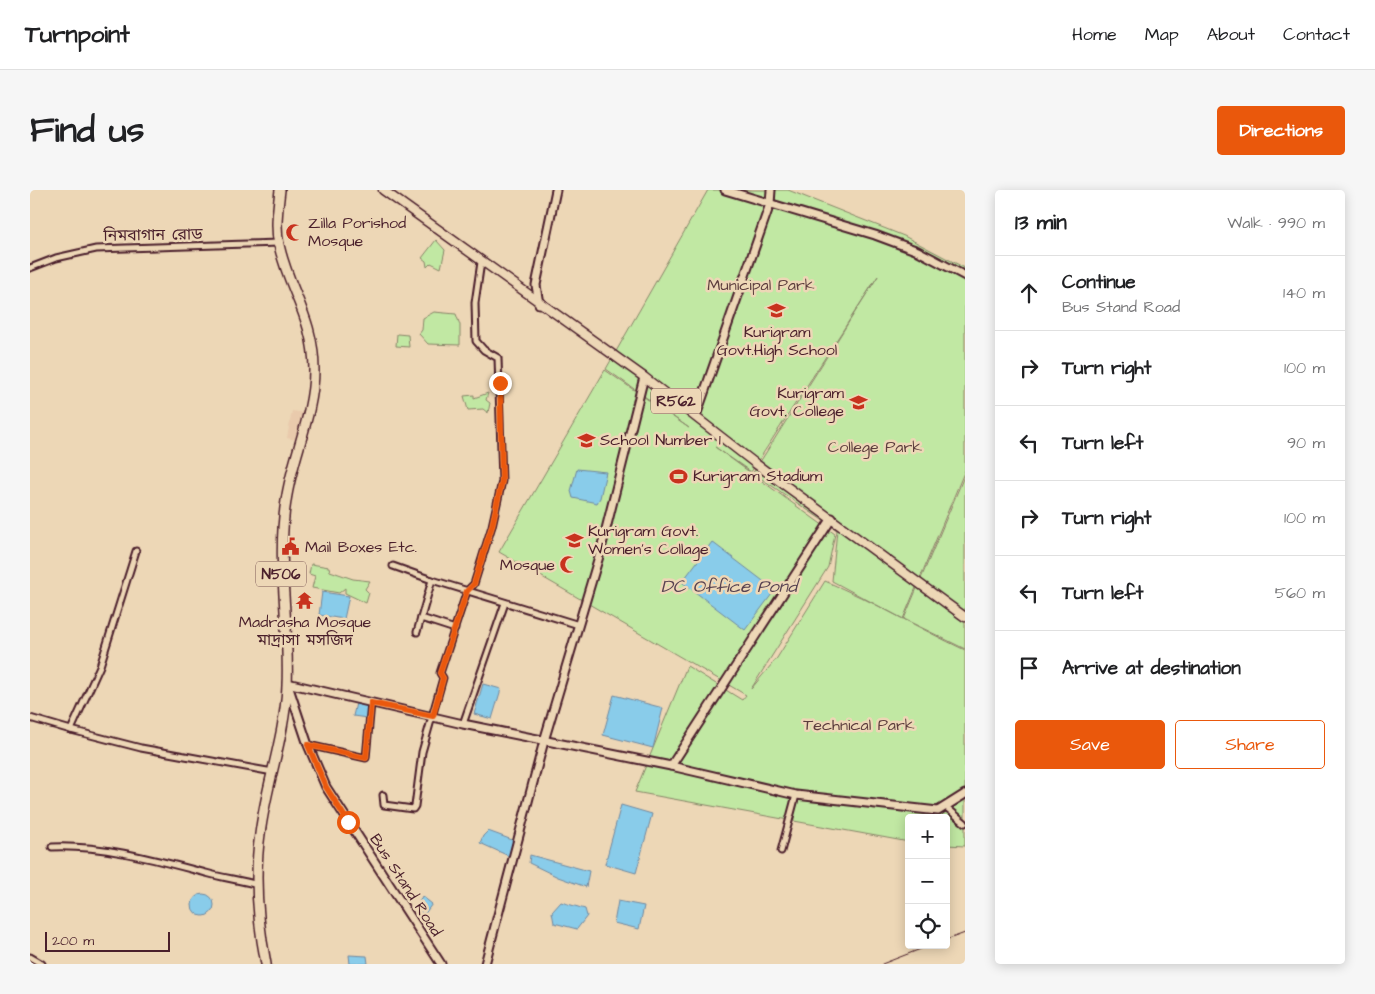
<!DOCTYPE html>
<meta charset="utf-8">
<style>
:root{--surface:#fff;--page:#f6f6f6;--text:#202124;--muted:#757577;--line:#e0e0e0;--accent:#ea580c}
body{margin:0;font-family:"Architects Daughter","Noto Sans Bengali",sans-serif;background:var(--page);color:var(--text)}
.controls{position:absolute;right:15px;bottom:15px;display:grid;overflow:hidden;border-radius:5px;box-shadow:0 2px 12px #0003}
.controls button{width:45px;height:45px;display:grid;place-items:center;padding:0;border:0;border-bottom:1px solid var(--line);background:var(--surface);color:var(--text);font:25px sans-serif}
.scale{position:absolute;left:15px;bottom:12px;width:125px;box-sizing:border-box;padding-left:5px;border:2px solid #4a1f2b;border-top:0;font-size:14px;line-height:18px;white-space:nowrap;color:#4a1f2b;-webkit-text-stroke:4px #edd7b6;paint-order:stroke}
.stop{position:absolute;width:15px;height:15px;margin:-11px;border:4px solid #ea580c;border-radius:50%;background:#fff}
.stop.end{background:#ea580c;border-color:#fff;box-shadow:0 1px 5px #0008}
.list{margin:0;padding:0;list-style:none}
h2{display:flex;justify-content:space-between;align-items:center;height:65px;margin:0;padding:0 20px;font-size:21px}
h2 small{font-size:16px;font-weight:400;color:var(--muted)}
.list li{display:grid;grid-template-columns:32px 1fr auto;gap:15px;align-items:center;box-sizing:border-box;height:75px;padding:0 20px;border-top:1px solid var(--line)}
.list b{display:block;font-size:19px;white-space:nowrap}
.list p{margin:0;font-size:16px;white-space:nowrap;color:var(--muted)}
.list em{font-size:16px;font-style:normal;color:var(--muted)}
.actions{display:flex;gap:10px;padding:15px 20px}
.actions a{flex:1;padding:11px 0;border:1px solid var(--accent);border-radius:5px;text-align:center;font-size:18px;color:var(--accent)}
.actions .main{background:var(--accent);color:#fff}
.icon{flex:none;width:28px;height:28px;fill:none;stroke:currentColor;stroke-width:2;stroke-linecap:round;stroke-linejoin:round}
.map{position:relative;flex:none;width:935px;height:774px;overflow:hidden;border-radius:5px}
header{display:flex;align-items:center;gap:30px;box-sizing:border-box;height:70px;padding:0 25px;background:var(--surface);border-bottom:1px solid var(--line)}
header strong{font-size:24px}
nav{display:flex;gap:28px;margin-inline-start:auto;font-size:18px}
.intro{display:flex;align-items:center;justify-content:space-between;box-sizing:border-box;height:120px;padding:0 30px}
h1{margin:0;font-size:35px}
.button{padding:12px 22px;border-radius:5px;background:var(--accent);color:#fff;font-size:18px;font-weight:700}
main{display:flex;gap:30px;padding:0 30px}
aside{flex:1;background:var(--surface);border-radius:5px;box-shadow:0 2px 12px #0003}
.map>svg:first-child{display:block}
</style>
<header>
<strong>Turnpoint</strong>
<nav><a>Home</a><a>Map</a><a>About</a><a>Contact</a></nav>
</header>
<div class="intro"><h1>Find us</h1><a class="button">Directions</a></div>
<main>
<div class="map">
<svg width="935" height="774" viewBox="0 0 935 774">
<rect width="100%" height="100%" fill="#edd7b6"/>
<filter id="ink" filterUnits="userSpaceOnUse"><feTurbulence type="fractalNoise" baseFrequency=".02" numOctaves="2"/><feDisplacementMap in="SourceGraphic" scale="10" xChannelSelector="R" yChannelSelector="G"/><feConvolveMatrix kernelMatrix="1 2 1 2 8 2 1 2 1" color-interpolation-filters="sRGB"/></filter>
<g filter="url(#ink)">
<polygon fill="#e9caac" points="262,221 275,223 270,251 257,248"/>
<g fill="#c1e8a3" stroke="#868467">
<path d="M678,0H758L874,46L935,78V280L873,429L802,391L807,340L723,283L848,86L721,282L685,257L805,344L798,377L721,499L747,468L795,391C843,411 888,438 935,460V656L916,655V628H879V652L605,602L657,476L712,510L716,505L469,362L575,180L659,238L576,179Z"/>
<polygon points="406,50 415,60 411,78 401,73 397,77 396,71 392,68"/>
<polygon points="404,122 426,124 430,135 430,155 398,154 389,144 392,140 393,128"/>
<polygon points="367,144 378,145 379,157 366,156"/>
<polygon points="458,203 456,210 460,213 458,223 453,219 438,220 434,206 444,205 444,208"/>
<polygon points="935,284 935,459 874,429"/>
<polygon points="281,374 299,377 300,381 323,389 340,391 335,399 339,403 336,413 315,403 315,398 309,403 282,398 285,386 279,384"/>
</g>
<g fill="#89ccea" stroke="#70879e">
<polygon points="547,279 576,282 570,308 567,313 543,308 541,301"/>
<polygon points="682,352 745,400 715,440 652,392"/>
<polygon points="292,402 319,406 314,429 289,425"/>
<polygon points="453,494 471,499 462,529 444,524"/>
<polygon points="584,505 633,518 623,558 573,545"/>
<polygon points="326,513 340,515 337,528 323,526"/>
<polygon points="591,615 622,624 606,683 575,674"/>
<polygon points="458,641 485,651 481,667 450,653 453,646"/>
<polygon points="500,665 559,681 556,697 528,687 499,673"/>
<circle cx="173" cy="715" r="11"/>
<polygon points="392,706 402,714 393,726 388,715"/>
<polygon points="588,711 614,716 609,739 584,733"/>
<polygon points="531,712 555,719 557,726 547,739 524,733 522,722"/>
<polygon points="319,765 337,766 338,774 320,774"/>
</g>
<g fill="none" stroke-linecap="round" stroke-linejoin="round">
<defs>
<g id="street">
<polyline points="0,78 26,68 66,59 249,53"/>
<polyline points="106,361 70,476 41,540 111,558 243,582"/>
<polyline points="363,376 402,390"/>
<polyline points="391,428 425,439"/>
<polyline points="387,442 402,390 549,435"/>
<polyline points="0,528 41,540"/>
<polyline points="433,534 475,413"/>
<polyline points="278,555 336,568 341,513"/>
<polyline points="353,605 354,615 383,619 385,616 392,562 413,488 410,483 437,401 444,394 462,336 472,291 468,168 454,160 446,151 445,113 451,72"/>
<polyline points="916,617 935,633"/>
<path d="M22,657C74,655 126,670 176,683C193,688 211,690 228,695"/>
<polyline points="751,661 766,605"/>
<polyline points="0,767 12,774"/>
</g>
<g id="secondary">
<polyline points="695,0 845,45 888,61 935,86"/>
<polyline points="509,114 506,95 526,0"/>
<polyline points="666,226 740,14 741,0"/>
<polyline points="257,493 433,534 641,576 766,605 908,621 935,604"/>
<polyline points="258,495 278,555 296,597 411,774"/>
<polyline points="641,576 802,328"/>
<polyline points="455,774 514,551 570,363 614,187"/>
</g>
<polyline id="primary" points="353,0 614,187 726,274 935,427"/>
<path id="highway" d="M236,774C228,733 224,686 230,644C236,595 255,546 257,496C260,434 246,373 256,311C262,267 284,225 284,180C284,128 259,101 249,55C245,37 248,18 250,0"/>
</defs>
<use href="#street" stroke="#4a1f2b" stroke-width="9"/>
<use href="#secondary" stroke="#4a1f2b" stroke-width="11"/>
<use href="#primary" stroke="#4a1f2b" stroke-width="11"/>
<use href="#highway" stroke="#4a1f2b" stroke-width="12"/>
<use href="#street" stroke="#edd7b6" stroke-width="5"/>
<use href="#secondary" stroke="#edd7b6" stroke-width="7"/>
<use href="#primary" stroke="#edd7b6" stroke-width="8"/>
<use href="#highway" stroke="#edd7b6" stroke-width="9"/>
<g stroke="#4a1f2b" stroke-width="1">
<polyline points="916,750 935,743"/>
<polyline points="852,774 901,755"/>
</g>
</g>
</g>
<g fill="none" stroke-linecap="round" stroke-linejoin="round" filter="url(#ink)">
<polyline stroke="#ea580c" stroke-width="6" points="318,632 296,597 278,555 336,568 341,513 403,526 413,488 410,483 437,401 444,394 462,336 472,291 470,193"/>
</g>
<defs>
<symbol id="mosque-bare" viewBox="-9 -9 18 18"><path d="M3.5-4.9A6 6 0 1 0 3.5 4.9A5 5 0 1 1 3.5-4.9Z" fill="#c8321e" stroke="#edd7b6" stroke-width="2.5" paint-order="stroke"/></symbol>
<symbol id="school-bare" viewBox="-9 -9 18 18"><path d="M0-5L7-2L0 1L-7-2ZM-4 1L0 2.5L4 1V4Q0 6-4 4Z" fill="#c8321e" stroke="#edd7b6" stroke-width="2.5" paint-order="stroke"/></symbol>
<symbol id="university-bare" viewBox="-9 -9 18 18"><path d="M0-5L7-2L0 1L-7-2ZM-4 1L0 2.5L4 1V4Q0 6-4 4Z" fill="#c8321e" stroke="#edd7b6" stroke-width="2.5" paint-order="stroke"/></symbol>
<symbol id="stadium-bare" viewBox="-9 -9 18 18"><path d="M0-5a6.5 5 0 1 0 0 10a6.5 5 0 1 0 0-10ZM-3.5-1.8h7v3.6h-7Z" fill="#c8321e" stroke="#edd7b6" stroke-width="2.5" paint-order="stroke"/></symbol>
<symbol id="civic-bare" viewBox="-9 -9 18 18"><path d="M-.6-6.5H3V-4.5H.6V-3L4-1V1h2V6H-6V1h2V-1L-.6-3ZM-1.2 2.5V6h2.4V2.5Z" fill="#c8321e" stroke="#edd7b6" stroke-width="2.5" paint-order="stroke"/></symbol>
<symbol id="temple-bare" viewBox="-9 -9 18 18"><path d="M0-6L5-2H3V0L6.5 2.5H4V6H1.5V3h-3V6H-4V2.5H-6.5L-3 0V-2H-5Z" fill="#c8321e" stroke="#edd7b6" stroke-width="2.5" paint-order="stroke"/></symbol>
</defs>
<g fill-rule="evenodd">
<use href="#mosque-bare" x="252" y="30" width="25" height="25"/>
<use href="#school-bare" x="734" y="108" width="25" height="25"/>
<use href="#university-bare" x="816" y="200" width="25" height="25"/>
<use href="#school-bare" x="544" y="238" width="25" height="25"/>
<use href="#stadium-bare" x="636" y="274" width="25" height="25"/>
<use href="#university-bare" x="532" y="338" width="25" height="25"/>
<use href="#civic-bare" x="248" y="344" width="25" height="25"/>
<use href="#mosque-bare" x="526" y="362" width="25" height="25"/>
<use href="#temple-bare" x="262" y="398" width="25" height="25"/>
</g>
<g text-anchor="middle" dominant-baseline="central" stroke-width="5" stroke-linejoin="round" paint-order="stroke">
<g fill="#edd7b6" stroke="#7b5655" stroke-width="1">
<rect x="621" y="198.5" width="50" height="25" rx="4"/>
<rect x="226" y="371.5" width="50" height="25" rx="4"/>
</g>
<g font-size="15" font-weight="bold" fill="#4a1f2b">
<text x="646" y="211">R562</text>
<text x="251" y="384">N506</text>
</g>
<g font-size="16" fill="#4a1f2b" stroke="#edd7b6" text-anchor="start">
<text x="278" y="33">Zilla Porishod<tspan x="278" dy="18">Mosque</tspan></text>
<text x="747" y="142" text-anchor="middle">Kurigram<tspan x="747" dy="18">Govt.High School</tspan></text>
<text x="814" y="203" text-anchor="end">Kurigram<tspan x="814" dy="18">Govt. College</tspan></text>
<text x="570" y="250">School Number 1</text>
<text x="663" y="286">Kurigram Stadium</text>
<text x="558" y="341">Kurigram Govt.<tspan x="558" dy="18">Women's Collage</tspan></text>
<text x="275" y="357">Mail Boxes Etc.</text>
<text x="525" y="375" text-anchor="end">Mosque</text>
<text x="275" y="432" text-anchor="middle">Madrasha Mosque<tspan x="275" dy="18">মাদ্রাসা মসজিদ</tspan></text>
</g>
<g font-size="16" fill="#4a1f2b" stroke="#edd7b6">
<text transform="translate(123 45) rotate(-1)">নিমবাগান রোড</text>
<text transform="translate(376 695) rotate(57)">Bus Stand Road</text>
</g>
<g font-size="16" fill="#5c3d3d" stroke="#edd7b6">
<text x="731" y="95">Municipal Park</text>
<text x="845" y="257">College Park</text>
<text x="829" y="535">Technical Park</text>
</g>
<g font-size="18" font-style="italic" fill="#574251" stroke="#edd7b6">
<text x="699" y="396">DC Office Pond</text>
</g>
</g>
</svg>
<div class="controls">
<button>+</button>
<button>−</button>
<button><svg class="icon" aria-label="locate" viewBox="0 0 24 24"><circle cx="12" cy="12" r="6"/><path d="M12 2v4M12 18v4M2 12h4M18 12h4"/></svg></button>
</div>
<div class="scale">200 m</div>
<div class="stop" style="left:318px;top:632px"></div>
<div class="stop end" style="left:470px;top:193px"></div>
</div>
<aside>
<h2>13 min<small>Walk · 990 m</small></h2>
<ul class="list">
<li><svg class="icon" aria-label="ahead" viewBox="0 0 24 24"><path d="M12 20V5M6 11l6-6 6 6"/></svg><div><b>Continue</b><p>Bus Stand Road</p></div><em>140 m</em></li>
<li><svg class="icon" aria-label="right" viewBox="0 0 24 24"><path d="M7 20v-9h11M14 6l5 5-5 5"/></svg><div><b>Turn right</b></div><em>100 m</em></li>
<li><svg class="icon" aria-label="left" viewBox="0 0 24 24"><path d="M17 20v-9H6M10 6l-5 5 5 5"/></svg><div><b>Turn left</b></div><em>90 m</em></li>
<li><svg class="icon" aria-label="right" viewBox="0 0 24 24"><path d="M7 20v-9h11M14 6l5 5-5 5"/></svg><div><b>Turn right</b></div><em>100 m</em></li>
<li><svg class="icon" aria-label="left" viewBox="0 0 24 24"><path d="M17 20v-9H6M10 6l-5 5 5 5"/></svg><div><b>Turn left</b></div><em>560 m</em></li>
<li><svg class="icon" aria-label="arrive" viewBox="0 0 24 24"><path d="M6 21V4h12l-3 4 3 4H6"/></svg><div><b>Arrive at destination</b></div></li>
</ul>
<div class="actions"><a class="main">Save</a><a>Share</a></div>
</aside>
</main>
